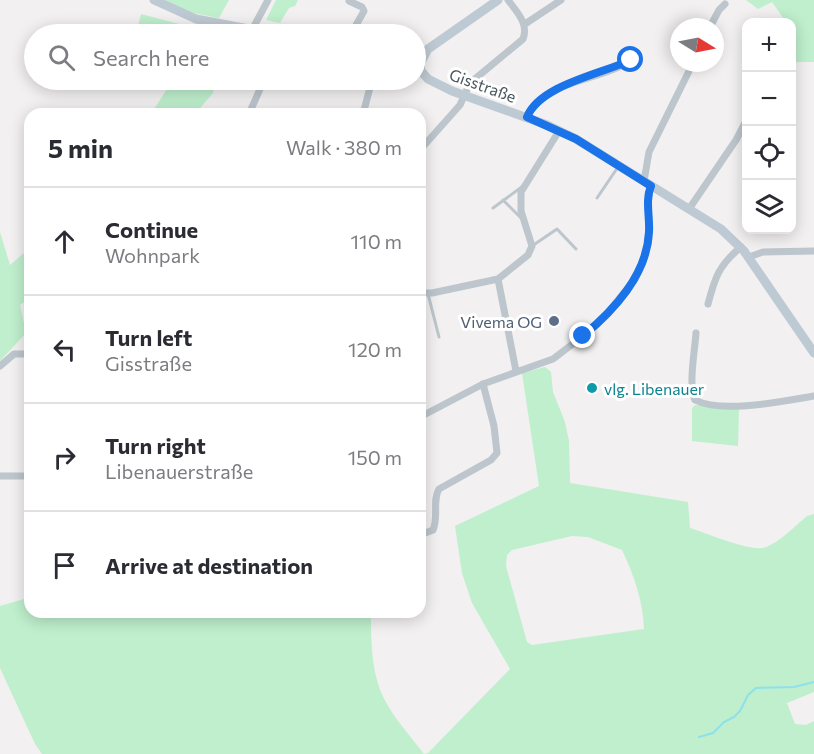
<!DOCTYPE html>
<meta charset="utf-8">
<style>
:root{--surface:#fff;--page:#f2f2f3;--text:#2b2b33;--muted:#7c7c81;--line:#e1e1e2}
body{margin:0;font-family:Commissioner,sans-serif;background:var(--page);color:var(--text)}
.controls{position:absolute;right:18px;top:18px;display:grid;overflow:hidden;border-radius:12px;box-shadow:0 3px 15px #0003}
.controls button{width:54px;height:54px;display:grid;place-items:center;padding:0;border:0;border-bottom:2px solid var(--line);background:var(--surface);color:var(--text);font:30px sans-serif}
.compass{position:absolute;left:670px;top:18px;width:54px;height:54px;border-radius:50%;background:var(--surface);box-shadow:0 3px 15px #0003;rotate:100deg}
.stop{position:absolute;width:18px;height:18px;margin:-14px;border:4px solid #1a73e8;border-radius:50%;background:#fff}
.stop.end{background:#1a73e8;border-color:#fff;box-shadow:0 2px 6px #0008}
.list{margin:0;padding:0;list-style:none}
h2{display:flex;justify-content:space-between;align-items:center;height:78px;margin:0;padding:0 24px;font-size:26px}
h2 small{font-size:20px;font-weight:400;color:var(--muted)}
.list li{display:grid;grid-template-columns:39px 1fr auto;gap:18px;align-items:center;box-sizing:border-box;height:108px;padding:0 24px;border-top:2px solid var(--line)}
.list b{display:block;font-size:22px;white-space:nowrap}
.list p{margin:0;font-size:20px;white-space:nowrap;color:var(--muted)}
.list em{font-size:20px;font-style:normal;color:var(--muted)}
.icon{flex:none;width:33px;height:33px;fill:none;stroke:currentColor;stroke-width:2;stroke-linecap:round;stroke-linejoin:round}
.map{position:relative;flex:none;width:814px;height:754px;overflow:hidden}
.search{position:absolute;background:var(--surface);box-shadow:0 3px 15px #0003;left:24px;top:24px;width:402px;height:66px;display:flex;align-items:center;gap:15px;box-sizing:border-box;padding:0 21px;border-radius:33px;color:var(--muted);font-size:22px}
.panel{position:absolute;background:var(--surface);box-shadow:0 3px 15px #0003;left:24px;top:108px;width:402px;height:510px;border-radius:18px}
.map>svg:first-child{display:block}
</style>
<div class="map">
<svg width="814" height="754" viewBox="0 0 814 754">
<rect width="100%" height="100%" fill="#f2f0f0"/>
<g fill="#bfefcd" fill-rule="evenodd">
<polygon points="165,0 229,0 219,18 188,12"/>
<polygon points="276,0 298,0 295,6 289,8 280,23 266,20"/>
<polygon points="746,0 814,0 814,62 792,62 792,40 795,35 792,30 792,22 786,22 772,2 758,9"/>
<polygon points="141,14 183,25 180,34 136,34"/>
<polygon points="137,80 159,80 193,88 172,81 172,80 216,80 213,93 195,114 151,114 167,89"/>
<polygon points="0,232 10,265 30,248 30,298 20,305 26,333 0,361"/>
<path d="M545,367L551,372L553,392L565,422L569,441L570,483L688,502L690,528C706,533 746,550 762,548C775,547 797,524 807,516L814,514V692L787,703L795,724L806,725L814,721V754H42L35,744L0,668V606L24,599L30,607V612L35,613L371,612C371,643 371,677 387,704C397,722 412,738 424,754L428,753L510,669L472,603L462,573L455,526L539,486L522,373ZM572,536L588,537L622,550C634,575 643,601 644,629L532,645L527,642L506,566L507,555L512,550Z"/>
<polygon points="695,405 730,407 739,410 738,446 692,441 692,408"/>
</g>
<g fill="none" stroke-linecap="round" stroke-linejoin="round">
<polyline stroke="#8de1eb" stroke-width="2" points="699,737 713,733 724,722 734,717 740,711 748,695 756,688 794,687 814,682"/>
<g stroke="#bcc6cc" stroke-width="3">
<polyline points="597,198 618,167"/>
<polyline points="503,200 523,220"/>
<polyline points="493,208 523,186"/>
<polyline points="532,246 557,229 576,249"/>
<polyline points="428,294 439,337"/>
</g>
<g stroke="#bcc6cc" stroke-width="7">
<polyline points="349,1 362,7 364,11 351,34"/>
<polyline points="525,24 561,0"/>
<polyline points="710,27 719,10 725,4"/>
<polyline points="252,30 268,0"/>
<polyline points="249,114 264,80"/>
<polyline points="363,114 372,80"/>
<path d="M527,117C545,76 612,82 638,54"/>
<path d="M420,150L460,105L470,83L523,39C529,24 517,12 508,0"/>
<polyline points="644,181 649,152 693,63"/>
<polyline points="689,209 736,140 746,121"/>
<polyline points="749,257 763,252 814,251"/>
<polyline points="498,279 516,371"/>
<polyline points="420,287 425,293 432,293 498,279 528,255 532,246 521,211 521,192 559,131"/>
<path d="M708,304C715,277 719,265 741,247"/>
<path d="M696,333C695,350 688,385 695,400C722,414 784,401 814,396"/>
<polyline points="0,366 14,354 30,354"/>
<polyline points="420,417 483,384 553,359 583,336 606,315 635,279 644,259 649,238 648,195 651,186"/>
<polyline points="0,476 30,476"/>
<path d="M420,535L433,530C439,516 432,501 439,489L491,460L497,453L494,426L483,384"/>
</g>
<g stroke="#becad3" stroke-width="9">
<polyline points="154,0 196,19 275,34"/>
<polyline points="420,64 421,71 428,79 452,91 547,125 576,139 721,229 744,251 814,353"/>
<polyline points="420,64 428,49 498,0"/>
</g>
</g>
<g fill="none" stroke-linecap="round" stroke-linejoin="round">
<path stroke="#1a73e8" stroke-width="8" d="M583,336C614,310 647,275 649,232C650,217 645,200 651,186L576,139L527,117C540,85 601,74 631,60"/>
</g>
<circle fill="#5c6f8a" stroke="#fff" stroke-width="2" cx="554" cy="321" r="6"/>
<circle fill="#0f9aa8" stroke="#fff" stroke-width="2" cx="592" cy="388" r="6"/>
<g text-anchor="middle" dominant-baseline="central" stroke-width="6" stroke-linejoin="round" paint-order="stroke">
<g font-size="16" fill="#48555d" stroke="#fff">
<text transform="translate(483 85) rotate(20)">Gisstraße</text>
</g>
<g font-size="16" fill="#4e5e75" stroke="#fff" text-anchor="end">
<text x="542" y="321">Vivema OG</text>
</g>
<g font-size="16" fill="#0d838f" stroke="#fff" text-anchor="start">
<text x="604" y="388">vlg. Libenauer</text>
</g>
</g>
</svg>
<div class="controls">
<button>+</button>
<button>−</button>
<button><svg class="icon" aria-label="locate" viewBox="0 0 24 24"><circle cx="12" cy="12" r="6"/><path d="M12 2v4M12 18v4M2 12h4M18 12h4"/></svg></button>
<button><svg class="icon" aria-label="layers" viewBox="0 0 24 24"><path d="M12 4l9 5-9 5-9-5zM3 14l9 5 9-5"/></svg></button>
</div>
<svg class="compass" viewBox="-18 -18 36 36"><path d="M0-13l5 13h-10z" fill="#e53935"/><path d="M0 13l5-13h-10z" fill="#7c7c81"/></svg>
<div class="stop" style="left:631px;top:60px"></div>
<div class="stop end" style="left:583px;top:336px"></div>
<div class="search"><svg class="icon" aria-label="search" viewBox="0 0 24 24"><circle cx="10" cy="10" r="6"/><path d="M15 15l6 6"/></svg>Search here</div>
<section class="panel">
<h2>5 min<small>Walk · 380 m</small></h2>
<ul class="list">
<li><svg class="icon" aria-label="ahead" viewBox="0 0 24 24"><path d="M12 20V5M6 11l6-6 6 6"/></svg><div><b>Continue</b><p>Wohnpark</p></div><em>110 m</em></li>
<li><svg class="icon" aria-label="left" viewBox="0 0 24 24"><path d="M17 20v-9H6M10 6l-5 5 5 5"/></svg><div><b>Turn left</b><p>Gisstraße</p></div><em>120 m</em></li>
<li><svg class="icon" aria-label="right" viewBox="0 0 24 24"><path d="M7 20v-9h11M14 6l5 5-5 5"/></svg><div><b>Turn right</b><p>Libenauerstraße</p></div><em>150 m</em></li>
<li><svg class="icon" aria-label="arrive" viewBox="0 0 24 24"><path d="M6 21V4h12l-3 4 3 4H6"/></svg><div><b>Arrive at destination</b></div></li>
</ul>
</section>
</div>
